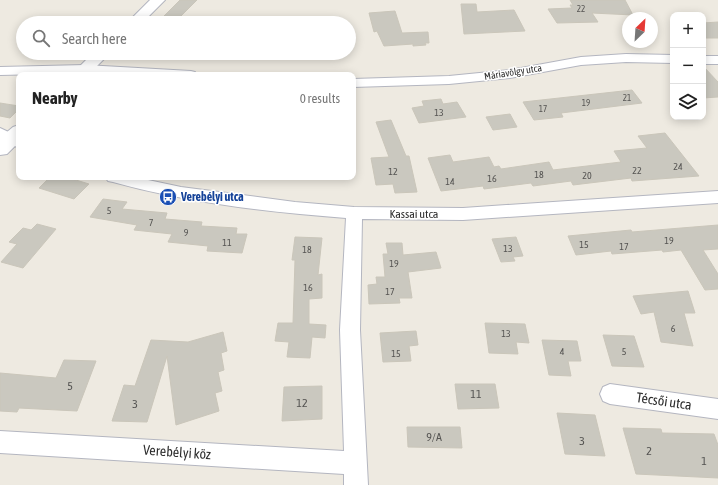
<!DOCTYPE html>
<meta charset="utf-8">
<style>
:root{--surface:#fff;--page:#f2f2f2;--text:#222;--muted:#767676;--line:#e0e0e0}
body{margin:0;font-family:"Asap Condensed",sans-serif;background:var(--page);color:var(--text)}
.controls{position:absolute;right:12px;top:12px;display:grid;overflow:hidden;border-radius:8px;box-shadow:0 2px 10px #0003}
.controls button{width:36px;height:36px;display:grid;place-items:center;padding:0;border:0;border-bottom:1px solid var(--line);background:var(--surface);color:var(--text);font:20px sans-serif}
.compass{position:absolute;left:622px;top:12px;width:36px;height:36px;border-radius:50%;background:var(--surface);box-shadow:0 2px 10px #0003;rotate:25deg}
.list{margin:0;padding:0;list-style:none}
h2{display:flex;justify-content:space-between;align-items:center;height:52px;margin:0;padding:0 16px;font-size:17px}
h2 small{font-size:13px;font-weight:400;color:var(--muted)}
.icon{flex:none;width:22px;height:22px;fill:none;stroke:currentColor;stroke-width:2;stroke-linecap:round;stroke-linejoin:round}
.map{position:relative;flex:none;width:718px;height:485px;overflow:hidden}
.search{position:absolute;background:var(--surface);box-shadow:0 2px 10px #0003;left:16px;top:16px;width:340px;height:44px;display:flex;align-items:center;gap:10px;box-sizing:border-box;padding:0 14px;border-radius:22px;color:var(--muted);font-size:15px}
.panel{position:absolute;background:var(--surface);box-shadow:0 2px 10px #0003;left:16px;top:72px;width:340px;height:108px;border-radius:8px}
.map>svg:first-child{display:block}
</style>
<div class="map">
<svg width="718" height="485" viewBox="0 0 718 485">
<rect width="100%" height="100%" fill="#eeeae1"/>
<g fill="#cac8bf" stroke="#cac6ba">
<polygon points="180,0 197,0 174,23 157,23"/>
<polygon points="570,0 625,0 633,15 592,13 598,22 557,23 548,9 572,8 570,5 573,5"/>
<polygon points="461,4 476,4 477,12 514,10 525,31 464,34"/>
<polygon points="395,11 402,33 428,32 429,43 425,43 426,45 413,46 413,44 384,46 377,31 374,32 369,13"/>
<polygon points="718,22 718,38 703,38 703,23"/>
<polygon points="703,66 718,82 718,97 703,98"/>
<polygon points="632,90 642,103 561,113 563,117 534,120 523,102"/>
<polygon points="441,99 443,104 457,102 466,117 419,123 412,108 424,106 422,101"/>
<polygon points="0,103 19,106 19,109 10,118 0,116"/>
<polygon points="510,114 517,127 493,130 486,117"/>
<polygon points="391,120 406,156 409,156 417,192 395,193 393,184 376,185 371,158 389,157 376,122"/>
<polygon points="665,133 699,176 632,181 631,178 573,185 571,181 533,186 531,183 484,189 483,186 441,191 428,158 450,155 453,162 489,157 494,167 499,166 501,169 549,162 553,170 621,162 614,151 647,148 638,136"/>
<polygon points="50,177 66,177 89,184 74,199 39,188"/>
<polygon points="103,199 127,202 122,209 167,213 165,219 202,222 201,226 237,228 236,234 247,234 242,253 207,251 208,246 168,242 172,234 134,230 137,225 90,217"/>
<polygon points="37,224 56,229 23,268 1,262 17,244 9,242 23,228 31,230"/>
<polygon points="718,225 718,249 703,250 718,274 718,289 705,290 681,250 663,252 662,250 612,254 611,251 576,255 568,236 631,230 632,232"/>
<polygon points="295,237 322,238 318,275 322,274 322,298 309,299 309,324 326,325 325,338 312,337 310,358 287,357 289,342 275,341 278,323 293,323 295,260 292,260"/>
<polygon points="516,237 523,256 513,257 515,261 501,262 492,239"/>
<polygon points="386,243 402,243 403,255 436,252 441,268 408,272 412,298 399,298 400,303 369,304 368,285 377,284 376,277 385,277 383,254 388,254"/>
<polygon points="688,291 695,313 684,313 693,346 661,342 654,312 641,314 633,296"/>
<polygon points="485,323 525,324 529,343 516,342 518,354 489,353"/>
<polygon points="416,331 418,345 409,346 411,361 383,362 380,333"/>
<polygon points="223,332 227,351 221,353 224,370 218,372 222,391 215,393 219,411 176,425 167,356 147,422 112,421 124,385 135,386 151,340 188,342"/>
<polygon points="603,335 634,336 644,367 612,366"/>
<polygon points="542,340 577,341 581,361 568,361 571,376 549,375"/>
<polygon points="64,360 96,361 77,411 19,408 17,412 0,411 0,373 56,378"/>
<polygon points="455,384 495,384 499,408 458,409"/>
<polygon points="322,386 322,419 282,421 284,387"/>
<polygon points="557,413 595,415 605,456 565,454"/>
<polygon points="407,427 460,427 462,448 408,447"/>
<polygon points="623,428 661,429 662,433 714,434 718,445 718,478 636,474"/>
</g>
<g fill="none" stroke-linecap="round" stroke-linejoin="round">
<defs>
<g id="street">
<polygon points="626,54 673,55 673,63 626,62 581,65 510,78 449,84 353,87 353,79 449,76 510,70 581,57"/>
<rect x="703" y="56" width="15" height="8"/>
<polygon points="85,65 191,71 195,72 197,75 124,75 85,73 0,75 0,67"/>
<polygon points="0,128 19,137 19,148 0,139"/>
<path d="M105,177H134L181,187L295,202L354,207L463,208L718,191V203L463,220L362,219L360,330L368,485H344V474L0,453V431L344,451L340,330L346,218C267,212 189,203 113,182L108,181Z"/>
<polygon points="610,384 718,399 718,419 610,404 603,401 600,394 603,387"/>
</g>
<g id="secondary">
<polygon points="150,0 165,0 142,23 127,23"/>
<polygon points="93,53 110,53 88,75 71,75"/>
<polygon points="19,125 19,142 7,154 0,155 0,138 13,127"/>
</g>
</defs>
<use href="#street" stroke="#b4b6c0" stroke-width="2"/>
<use href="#secondary" stroke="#b4b6c0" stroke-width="2"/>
<use href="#street" fill="#fff" fill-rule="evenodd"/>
<use href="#secondary" fill="#fff" fill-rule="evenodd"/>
</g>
<defs>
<symbol id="bus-disc" viewBox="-11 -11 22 22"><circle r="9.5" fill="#1a4fb4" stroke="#fff"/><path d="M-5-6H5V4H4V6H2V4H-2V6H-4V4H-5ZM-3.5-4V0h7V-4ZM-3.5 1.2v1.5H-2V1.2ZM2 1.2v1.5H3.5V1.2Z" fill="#fff"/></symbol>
</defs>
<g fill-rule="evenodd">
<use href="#bus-disc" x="158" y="187" width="20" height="20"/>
</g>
<g text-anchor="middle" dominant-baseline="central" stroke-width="3" stroke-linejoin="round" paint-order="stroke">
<g font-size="9" fill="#555452">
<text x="581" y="9">22</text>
<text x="627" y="98">21</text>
<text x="586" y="103">19</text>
<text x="543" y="109">17</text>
</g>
<g font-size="10" fill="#2e2e2e" stroke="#fff">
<text transform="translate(513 72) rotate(-9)">Máriavölgy utca</text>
</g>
<g font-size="10" fill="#555452">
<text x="439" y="112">13</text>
<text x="678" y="166">24</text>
<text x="637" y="170">22</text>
<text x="393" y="171">12</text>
<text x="539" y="174">18</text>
<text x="587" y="175">20</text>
<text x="492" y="178">16</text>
<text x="450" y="181">14</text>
<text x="109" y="210">5</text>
<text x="151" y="222">7</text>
<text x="186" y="232">9</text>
<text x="669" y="240">19</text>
<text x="227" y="242">11</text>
<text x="584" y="244">15</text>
<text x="624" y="246">17</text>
<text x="508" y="248">13</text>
<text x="307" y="249">18</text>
<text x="394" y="263">19</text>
<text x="308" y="287">16</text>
<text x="390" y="291">17</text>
<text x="673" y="328">6</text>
<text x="506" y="333">13</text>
<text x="562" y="351">4</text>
<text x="624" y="351">5</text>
<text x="396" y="353">15</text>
</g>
<g font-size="12" font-weight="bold" fill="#164399" stroke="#fff" text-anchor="start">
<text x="181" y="197">Verebélyi utca</text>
</g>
<g font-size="12" fill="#2e2e2e" stroke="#fff">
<text x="414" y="214">Kassai utca</text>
</g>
<g font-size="12" fill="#555452">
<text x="70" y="386">5</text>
<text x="476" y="394">11</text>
<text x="302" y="403">12</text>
<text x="135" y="404">3</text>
<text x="434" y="437">9/A</text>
<text x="582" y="441">3</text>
<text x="649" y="451">2</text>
<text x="704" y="461">1</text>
</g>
<g font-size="14" fill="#2e2e2e" stroke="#fff">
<text transform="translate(664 401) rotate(8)">Técsői utca</text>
<text transform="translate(177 452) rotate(4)">Verebélyi köz</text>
</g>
</g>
</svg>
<div class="controls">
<button>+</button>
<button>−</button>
<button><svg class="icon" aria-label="layers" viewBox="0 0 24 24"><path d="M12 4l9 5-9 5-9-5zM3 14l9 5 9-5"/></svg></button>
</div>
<svg class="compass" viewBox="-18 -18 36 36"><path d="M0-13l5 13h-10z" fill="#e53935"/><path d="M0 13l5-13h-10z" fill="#767676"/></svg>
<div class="search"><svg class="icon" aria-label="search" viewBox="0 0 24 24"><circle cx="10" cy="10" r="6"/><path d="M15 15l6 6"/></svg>Search here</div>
<section class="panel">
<h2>Nearby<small>0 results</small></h2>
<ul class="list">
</ul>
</section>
</div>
